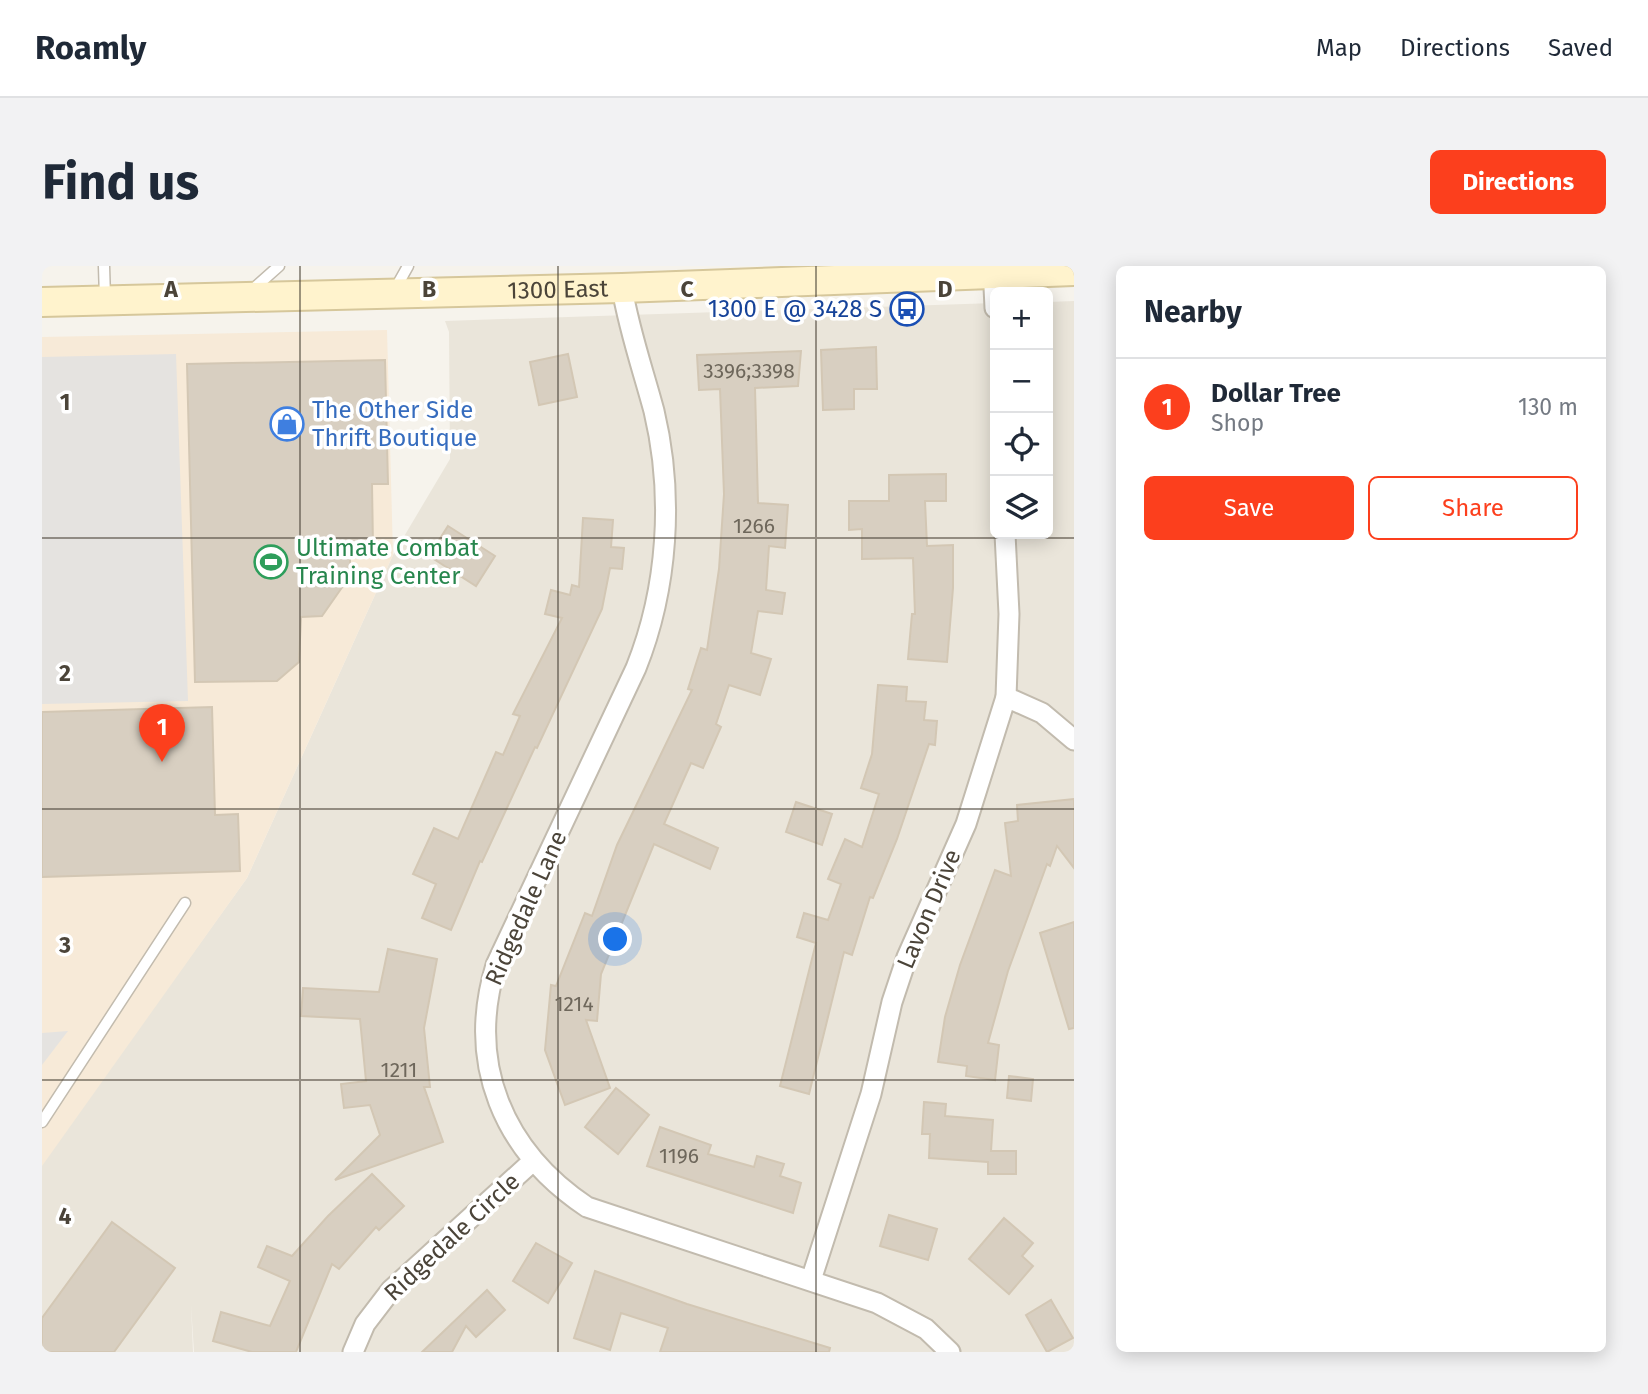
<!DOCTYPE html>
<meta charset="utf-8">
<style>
:root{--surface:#fff;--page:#f2f2f3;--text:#1f2937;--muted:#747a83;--line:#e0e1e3;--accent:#fc3f1d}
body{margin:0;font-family:"Fira Sans",sans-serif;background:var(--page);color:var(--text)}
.controls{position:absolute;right:21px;top:21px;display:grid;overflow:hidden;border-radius:10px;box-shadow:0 4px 18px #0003}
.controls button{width:63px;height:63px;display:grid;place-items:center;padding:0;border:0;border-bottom:2px solid var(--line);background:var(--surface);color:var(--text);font:35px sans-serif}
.you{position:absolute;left:574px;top:674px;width:24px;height:24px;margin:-18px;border:5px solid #fff;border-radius:50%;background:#1a73e8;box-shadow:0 0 0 10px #1a73e833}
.badge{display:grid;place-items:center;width:46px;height:46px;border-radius:50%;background:var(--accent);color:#fff;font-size:23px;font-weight:700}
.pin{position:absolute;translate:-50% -58px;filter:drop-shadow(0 2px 4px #0008)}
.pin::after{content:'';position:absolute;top:37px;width:24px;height:21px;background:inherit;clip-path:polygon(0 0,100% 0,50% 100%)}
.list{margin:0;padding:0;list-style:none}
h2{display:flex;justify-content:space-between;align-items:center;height:91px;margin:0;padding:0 28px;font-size:30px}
h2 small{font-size:23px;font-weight:400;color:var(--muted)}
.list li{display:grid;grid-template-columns:46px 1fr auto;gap:21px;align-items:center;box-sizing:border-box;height:98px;padding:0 28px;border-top:2px solid var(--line)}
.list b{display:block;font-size:26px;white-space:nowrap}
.list p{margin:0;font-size:23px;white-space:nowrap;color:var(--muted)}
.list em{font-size:23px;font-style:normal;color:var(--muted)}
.actions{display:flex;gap:14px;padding:21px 28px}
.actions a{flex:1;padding:16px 0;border:2px solid var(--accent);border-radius:10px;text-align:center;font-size:24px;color:var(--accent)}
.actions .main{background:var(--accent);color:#fff}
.icon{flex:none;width:38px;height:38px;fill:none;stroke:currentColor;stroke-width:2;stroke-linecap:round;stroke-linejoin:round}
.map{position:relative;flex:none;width:1032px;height:1086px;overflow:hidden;border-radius:10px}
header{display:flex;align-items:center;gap:42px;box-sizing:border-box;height:98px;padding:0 35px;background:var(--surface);border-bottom:2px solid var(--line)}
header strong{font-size:33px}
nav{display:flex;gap:38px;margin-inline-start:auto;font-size:24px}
.intro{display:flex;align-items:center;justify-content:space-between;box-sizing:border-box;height:168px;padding:0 42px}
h1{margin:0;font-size:49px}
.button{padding:18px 32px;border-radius:10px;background:var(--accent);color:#fff;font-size:24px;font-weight:700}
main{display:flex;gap:42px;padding:0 42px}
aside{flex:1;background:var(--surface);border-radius:10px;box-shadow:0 4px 18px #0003}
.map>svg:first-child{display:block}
</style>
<header>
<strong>Roamly</strong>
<nav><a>Map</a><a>Directions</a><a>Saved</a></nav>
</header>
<div class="intro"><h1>Find us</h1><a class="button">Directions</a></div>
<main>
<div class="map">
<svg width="1032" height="1086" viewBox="0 0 1032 1086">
<rect width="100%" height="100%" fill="#f6f3ec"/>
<polygon fill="#eae5da" points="1032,35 1032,1086 152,1086 149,1039 151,1086 0,1086 0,897 205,612 351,289 408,193 407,66 403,55 953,37 953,268 1006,268 1006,36"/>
<polygon fill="#f7ead8" points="345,64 351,289 205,612 0,900 0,71"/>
<g fill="#e5e3e0">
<polygon points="134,88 146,435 0,438 0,91"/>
<polygon points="26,765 0,799 0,767"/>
</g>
<g fill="#d8cfc1" stroke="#d3c7b4" stroke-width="2">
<polygon points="834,81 835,123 812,123 812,143 781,144 779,84"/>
<polygon points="759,85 756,120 713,122 716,237 746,239 743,282 727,280 724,324 743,327 740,348 716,345 709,387 729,393 718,429 687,419 674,458 679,461 661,502 649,497 622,558 676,582 668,603 612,578 559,708 555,755 544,754 568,822 523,839 503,784 509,719 514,720 543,647 550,650 575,579 650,424 646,423 659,382 665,384 677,303 682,228 678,123 657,124 655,89"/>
<polygon points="526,88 535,131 497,139 488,96"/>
<polygon points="343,94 346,218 330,218 331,281 308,282 308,310 280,350 259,351 257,396 235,415 153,416 145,98"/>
<polygon points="904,208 904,235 883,235 885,280 911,279 911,322 905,396 866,393 870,348 873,348 871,292 820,293 820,263 807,264 807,235 847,235 847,209"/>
<polygon points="541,252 571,254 569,281 582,282 580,303 568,302 560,343 495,482 493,481 440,596 438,595 409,664 380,652 394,618 371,608 392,562 416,573 454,486 461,489 478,450 471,448 520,352 503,348 509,324 528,329 530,319 537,321"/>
<polygon points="406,260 453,290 434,320 387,290"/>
<polygon points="836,419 865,421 864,435 884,436 882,454 895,455 893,479 887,478 855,573 831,632 828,631 810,689 802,686 767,828 738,820 774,677 755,671 762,647 786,654 799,618 786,613 803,573 820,581 837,528 819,522 830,488"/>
<polygon points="170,441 173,549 196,548 198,605 0,611 0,446"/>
<polygon points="1032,533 1032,602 1015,580 1008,600 1005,598 966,705 946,777 957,779 953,814 924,810 925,800 896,796 903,751 918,699 953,604 969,610 963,557 976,555 975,539"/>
<polygon points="754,536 790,548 780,579 744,566"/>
<polygon points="1032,656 1032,762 1027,763 998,667"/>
<polygon points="346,683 395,693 382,762 388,821 382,821 401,876 293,914 338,869 328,839 302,842 299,818 324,815 318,753 259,750 261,722 337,726"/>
<polygon points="967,810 991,813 989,835 965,832"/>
<polygon points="574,822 607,849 576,888 543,861"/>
<polygon points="882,836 904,838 903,850 951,854 949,885 974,885 974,908 946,908 946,896 887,892 888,868 880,868"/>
<polygon points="618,861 669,879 666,888 712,901 715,890 742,898 738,910 759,917 751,947 605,900"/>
<polygon points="330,908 362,940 337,964 334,961 297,1003 290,998 254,1086 210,1086 171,1075 179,1046 228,1060 248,1015 216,1001 225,980 250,990 286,950"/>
<polygon points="847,949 895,963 886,994 838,980"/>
<polygon points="962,952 991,977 980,990 991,1000 967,1028 927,993"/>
<polygon points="70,956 133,1002 72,1086 0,1086 0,1052"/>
<polygon points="494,977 530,997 506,1037 471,1015"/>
<polygon points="553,1005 645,1038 788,1082 787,1086 618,1086 626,1062 579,1047 568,1084 532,1072"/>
<polygon points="445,1024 463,1044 434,1071 424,1060 410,1086 380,1086"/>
<polygon points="1009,1034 1031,1072 1005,1086 984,1049"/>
</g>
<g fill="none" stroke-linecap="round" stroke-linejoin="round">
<defs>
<g id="service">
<polyline points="62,0 63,32"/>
<polyline points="210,24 237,0"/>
<polyline points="352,25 366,0"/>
<polyline points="0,856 143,637"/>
</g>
<g id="minor">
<polyline points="951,0 953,42"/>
<path d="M580,22C587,64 601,104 612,145C632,229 626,322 594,402L454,699C424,797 461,885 545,941L835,1037L884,1063L908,1086"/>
<polyline points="964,431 1000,447 1032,474"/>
<polyline points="769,1014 829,828 850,736 865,691 924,558 964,431 967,348 963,268"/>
<polyline points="311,1086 323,1058 349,1024 491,895"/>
</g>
<g id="secondary">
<path id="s1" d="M0,36L580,22L1032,5"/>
</g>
</defs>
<use href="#service" stroke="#c2bbae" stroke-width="13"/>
<use href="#minor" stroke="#c2bbae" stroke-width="23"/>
<use href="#secondary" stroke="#d6c79b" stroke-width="32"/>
<use href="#service" stroke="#fff" stroke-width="10"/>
<use href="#minor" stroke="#fff" stroke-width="19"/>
<use href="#secondary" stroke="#fff3cd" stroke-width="28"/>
</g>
<path fill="none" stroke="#4b4439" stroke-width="2" stroke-opacity="0.55" d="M258,0V1086M516,0V1086M774,0V1086M0,272H1032M0,543H1032M0,814H1032"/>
<defs>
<symbol id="bus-ring" viewBox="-11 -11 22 22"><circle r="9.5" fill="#fff" stroke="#1a4fb4" stroke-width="1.5"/><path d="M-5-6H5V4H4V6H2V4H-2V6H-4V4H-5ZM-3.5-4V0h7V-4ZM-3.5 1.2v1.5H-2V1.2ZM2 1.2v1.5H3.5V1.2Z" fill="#1a4fb4"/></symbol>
<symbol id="shop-ring" viewBox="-11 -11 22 22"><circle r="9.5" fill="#fff" stroke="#3f7fe0" stroke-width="1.5"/><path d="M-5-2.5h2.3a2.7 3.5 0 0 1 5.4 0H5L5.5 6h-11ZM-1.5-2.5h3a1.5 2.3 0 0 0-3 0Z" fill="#3f7fe0"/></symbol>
<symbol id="stadium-ring" viewBox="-11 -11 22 22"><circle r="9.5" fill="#fff" stroke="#2e9e5b" stroke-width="1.5"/><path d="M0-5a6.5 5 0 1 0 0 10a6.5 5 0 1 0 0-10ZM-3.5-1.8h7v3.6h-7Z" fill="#2e9e5b"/></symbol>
</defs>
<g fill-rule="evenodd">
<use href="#bus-ring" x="846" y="24" width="38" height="38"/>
<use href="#shop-ring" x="226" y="139" width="38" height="38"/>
<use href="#stadium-ring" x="210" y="277" width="38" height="38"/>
</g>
<g text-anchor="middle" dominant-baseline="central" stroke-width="7" stroke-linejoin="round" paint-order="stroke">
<g font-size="21" fill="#6e675b">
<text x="707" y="105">3396;3398</text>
<text x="712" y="260">1266</text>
<text x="532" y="738">1214</text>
<text x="357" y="804">1211</text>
<text x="637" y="890">1196</text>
</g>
<g font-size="24" fill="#4b4439" stroke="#fff">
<text stroke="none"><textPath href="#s1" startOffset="516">1300 East</textPath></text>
<text transform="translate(484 642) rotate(-66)">Ridgedale Lane</text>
<text transform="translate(887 643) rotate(-67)">Lavon Drive</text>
<text transform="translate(410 971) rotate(-43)">Ridgedale Circle</text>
</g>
<g font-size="24" fill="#164399" stroke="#fff" text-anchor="end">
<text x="840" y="43">1300 E @ 3428 S</text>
</g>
<g font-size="24" fill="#366cbe" stroke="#fff" text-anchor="start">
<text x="270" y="144">The Other Side<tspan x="270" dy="28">Thrift Boutique</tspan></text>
</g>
<g font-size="24" fill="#27864d" stroke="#fff" text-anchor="start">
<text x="254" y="282">Ultimate Combat<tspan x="254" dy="28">Training Center</tspan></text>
</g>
</g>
<g font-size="23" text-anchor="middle" font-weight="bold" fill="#4b4439" stroke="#fff" stroke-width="7" stroke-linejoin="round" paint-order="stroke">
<text x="129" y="31">A</text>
<text x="387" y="31">B</text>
<text x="645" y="31">C</text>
<text x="903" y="31">D</text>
<text x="23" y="144">1</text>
<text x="23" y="415">2</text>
<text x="23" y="687">3</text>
<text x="23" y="958">4</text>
</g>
</svg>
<div class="controls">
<button>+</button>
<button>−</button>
<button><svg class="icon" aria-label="locate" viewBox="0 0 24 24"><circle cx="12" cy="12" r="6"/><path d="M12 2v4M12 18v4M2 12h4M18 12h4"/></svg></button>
<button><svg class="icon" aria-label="layers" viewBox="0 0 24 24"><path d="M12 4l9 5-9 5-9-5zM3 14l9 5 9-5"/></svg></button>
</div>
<div class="you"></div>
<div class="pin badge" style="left:120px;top:496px">1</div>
</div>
<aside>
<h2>Nearby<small></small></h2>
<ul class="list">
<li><span class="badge">1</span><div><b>Dollar Tree</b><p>Shop</p></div><em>130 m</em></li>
</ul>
<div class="actions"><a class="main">Save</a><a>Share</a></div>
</aside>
</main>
